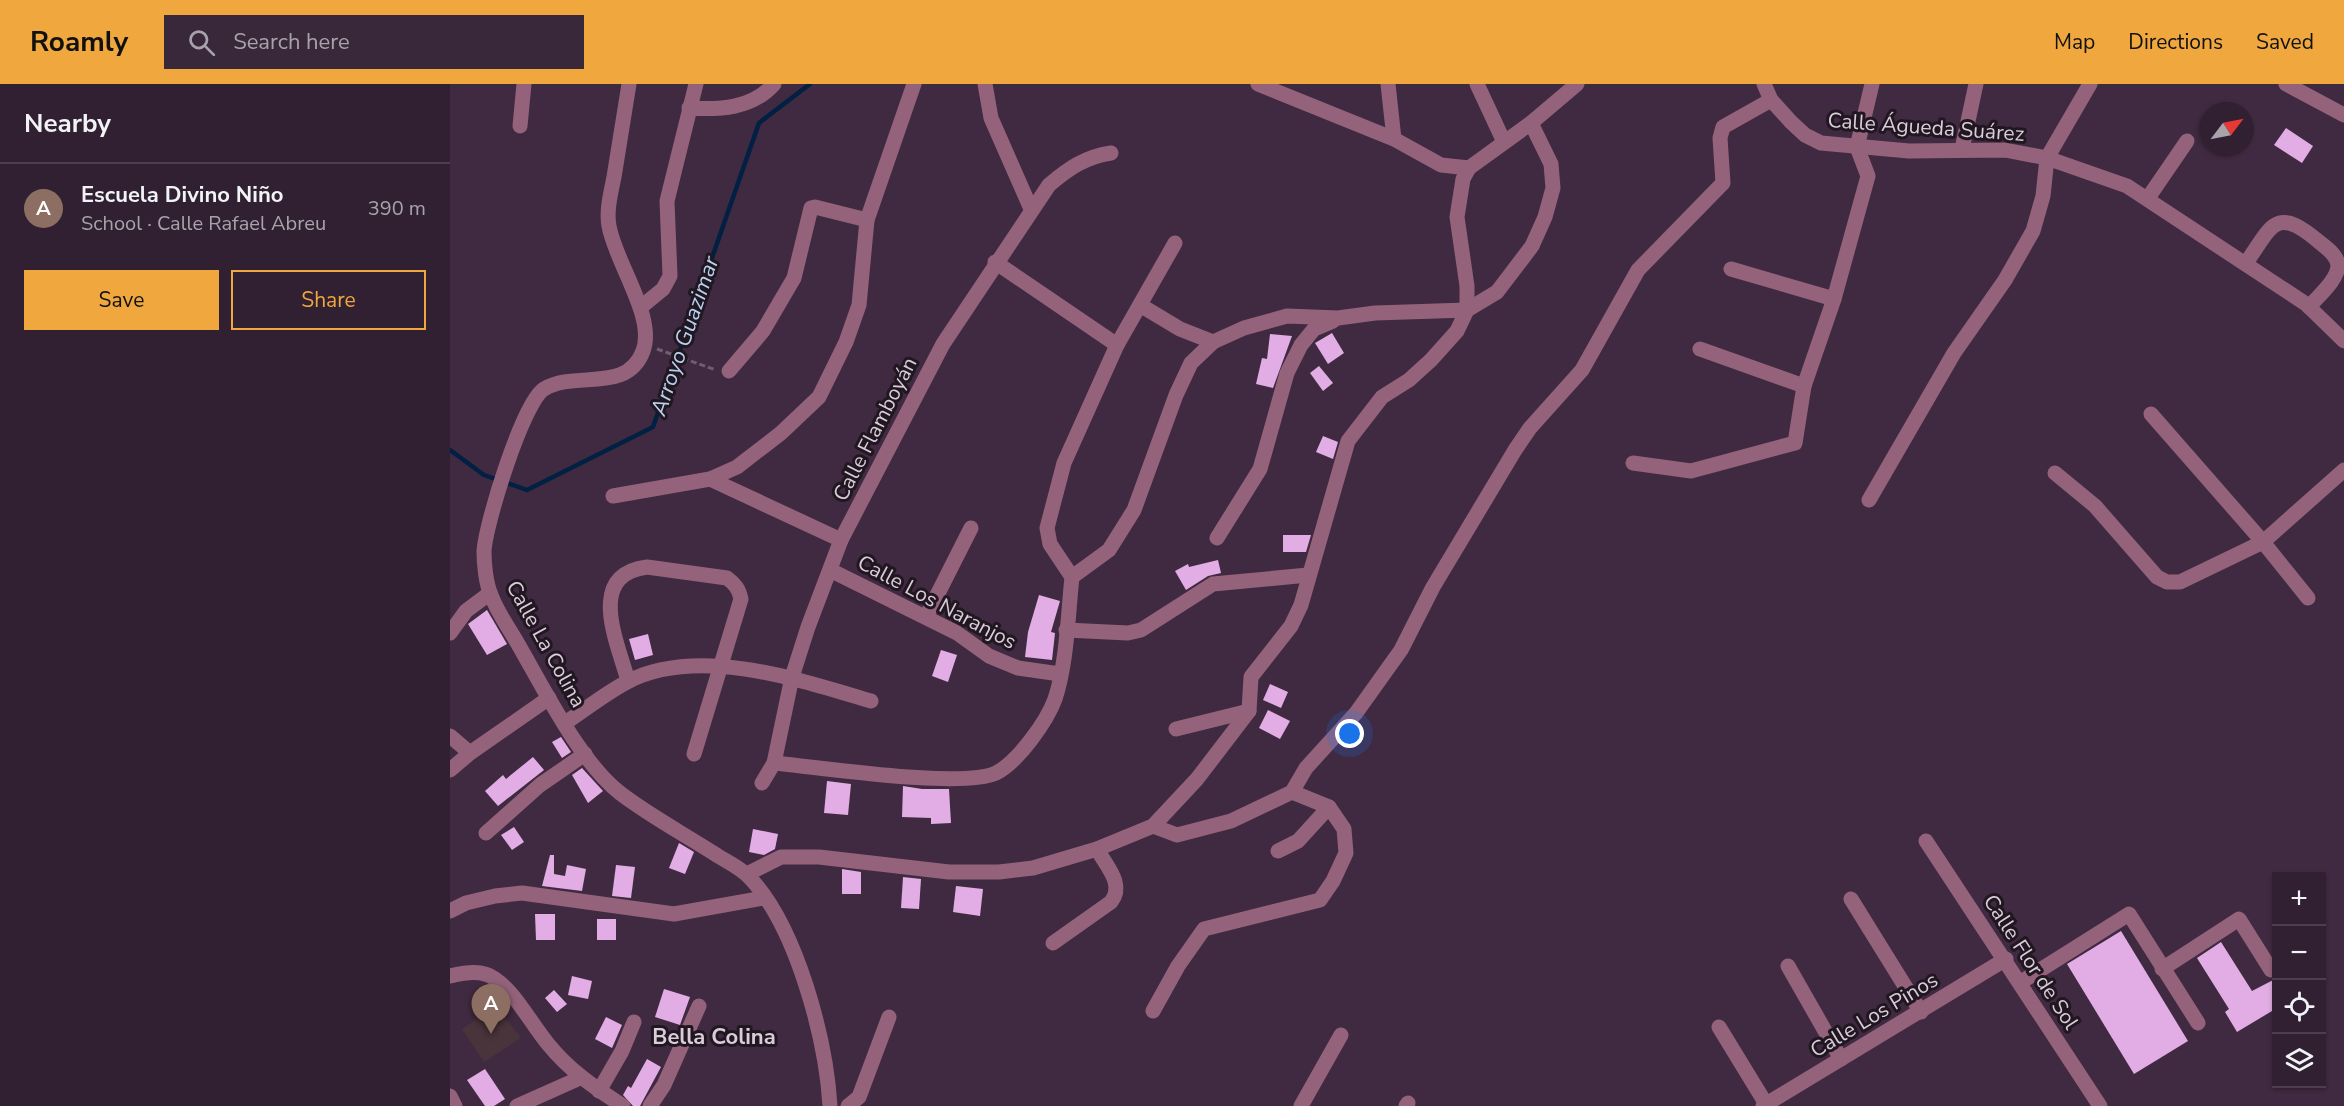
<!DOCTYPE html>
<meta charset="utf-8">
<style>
:root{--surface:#302031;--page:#382839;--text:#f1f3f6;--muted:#a8a3ab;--line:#4b3e4d;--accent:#efa73e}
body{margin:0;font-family:"Nunito Sans",sans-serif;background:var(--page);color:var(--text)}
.controls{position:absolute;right:18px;bottom:18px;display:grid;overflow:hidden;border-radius:0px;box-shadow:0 2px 4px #0004}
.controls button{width:54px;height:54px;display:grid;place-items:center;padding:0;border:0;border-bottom:2px solid var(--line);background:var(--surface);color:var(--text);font:30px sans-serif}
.compass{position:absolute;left:1750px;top:18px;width:54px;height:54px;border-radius:50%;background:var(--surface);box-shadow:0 2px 4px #0004;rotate:58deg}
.you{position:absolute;left:900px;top:650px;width:21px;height:21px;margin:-15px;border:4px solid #fff;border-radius:50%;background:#1a73e8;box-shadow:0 0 0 9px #1a73e833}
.badge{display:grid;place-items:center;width:39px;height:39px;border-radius:50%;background:var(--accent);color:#fff;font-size:20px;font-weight:700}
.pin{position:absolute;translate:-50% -50px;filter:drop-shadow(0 2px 3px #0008)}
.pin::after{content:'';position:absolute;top:32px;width:21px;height:18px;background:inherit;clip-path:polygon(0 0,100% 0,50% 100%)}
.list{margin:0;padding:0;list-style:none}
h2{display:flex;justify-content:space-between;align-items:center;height:78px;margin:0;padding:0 24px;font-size:26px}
h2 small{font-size:20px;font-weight:400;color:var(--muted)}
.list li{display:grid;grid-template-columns:39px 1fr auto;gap:18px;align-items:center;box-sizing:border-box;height:90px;padding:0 24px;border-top:2px solid var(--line)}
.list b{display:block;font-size:22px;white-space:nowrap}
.list p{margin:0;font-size:20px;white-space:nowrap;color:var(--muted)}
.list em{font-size:20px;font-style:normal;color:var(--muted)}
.actions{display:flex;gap:12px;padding:18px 24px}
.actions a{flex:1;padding:14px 0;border:2px solid var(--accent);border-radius:0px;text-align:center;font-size:21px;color:var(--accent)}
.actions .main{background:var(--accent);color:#111}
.icon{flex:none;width:33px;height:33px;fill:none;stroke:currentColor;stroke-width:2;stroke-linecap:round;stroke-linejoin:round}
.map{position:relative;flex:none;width:1894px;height:1022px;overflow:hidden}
header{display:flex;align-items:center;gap:36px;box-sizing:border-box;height:84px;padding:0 30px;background:var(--accent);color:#111}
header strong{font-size:28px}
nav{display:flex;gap:33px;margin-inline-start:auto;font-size:21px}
.search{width:420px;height:54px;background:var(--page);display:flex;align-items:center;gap:15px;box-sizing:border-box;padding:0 21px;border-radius:0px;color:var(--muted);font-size:22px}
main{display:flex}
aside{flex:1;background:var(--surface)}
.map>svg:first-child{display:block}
</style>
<header>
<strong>Roamly</strong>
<div class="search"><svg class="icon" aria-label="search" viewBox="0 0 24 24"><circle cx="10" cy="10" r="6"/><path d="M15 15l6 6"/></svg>Search here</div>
<nav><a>Map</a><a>Directions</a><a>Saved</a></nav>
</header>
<main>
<aside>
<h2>Nearby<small></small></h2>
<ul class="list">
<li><span class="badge" style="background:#8d6e63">A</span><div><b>Escuela Divino Niño</b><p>School · Calle Rafael Abreu</p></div><em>390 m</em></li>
</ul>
<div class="actions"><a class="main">Save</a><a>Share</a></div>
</aside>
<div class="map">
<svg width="1894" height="1022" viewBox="0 0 1894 1022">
<rect width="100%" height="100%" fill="#402a41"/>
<polygon fill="#48343a" points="42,925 58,937 71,954 34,978 12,945"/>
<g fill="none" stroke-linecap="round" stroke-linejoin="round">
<polyline stroke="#012043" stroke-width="4.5" points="0,366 34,391 77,406 203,343 309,39 360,0"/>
</g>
<g fill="#e2ade4">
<polygon points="1836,44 1863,62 1852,79 1824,61"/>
<polygon points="882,249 894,269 878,280 865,259"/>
<polygon points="820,250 842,252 823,304 806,300 812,274 817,275"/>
<polygon points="869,282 883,299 873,307 860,289"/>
<polygon points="873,352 888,358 883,375 866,368"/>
<polygon points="833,451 861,451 856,468 833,468"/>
<polygon points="768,476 771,489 758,492 736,506 725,487 738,480 739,483"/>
<polygon points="589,511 610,517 601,548 605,549 602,576 575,573 578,548"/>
<polygon points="37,526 57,560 37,571 18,540"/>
<polygon points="198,550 203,571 185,576 179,555"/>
<polygon points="491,566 507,571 498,598 482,592"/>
<polygon points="820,600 838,608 831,624 813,616"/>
<polygon points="818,626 840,637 830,655 809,644"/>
<polygon points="111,653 121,668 112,674 102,658"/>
<polygon points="83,673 94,686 48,722 35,707 53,691 56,695"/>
<polygon points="132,684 153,707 138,719 122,691"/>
<polygon points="377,697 401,700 398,731 374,729"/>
<polygon points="453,702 472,705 499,705 501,739 481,740 481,734 452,733"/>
<polygon points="64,743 74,758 62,766 51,751"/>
<polygon points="303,745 328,750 325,765 314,771 299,768"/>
<polygon points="229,759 244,768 235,790 219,784"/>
<polygon points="100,771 104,771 104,790 115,792 117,781 136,785 132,807 92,802"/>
<polygon points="166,781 185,783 181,814 162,812"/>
<polygon points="392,785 411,788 411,810 392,810"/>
<polygon points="453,793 471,795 469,825 451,824"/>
<polygon points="506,802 533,805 530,832 503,828"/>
<polygon points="85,830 105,830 105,856 86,856"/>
<rect x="147" y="835" width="19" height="21"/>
<polygon points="1671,847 1738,957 1684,990 1617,880"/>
<polygon points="1771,858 1802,907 1827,894 1827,924 1787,948 1775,928 1779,925 1747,874"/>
<polygon points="122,892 142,897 138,915 118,911"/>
<polygon points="214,905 240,913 230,941 205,933"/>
<polygon points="104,906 117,920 107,928 95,914"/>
<polygon points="156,933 172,941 162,964 145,955"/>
<polygon points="197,975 211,983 190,1022 183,1022 173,1011 178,1002 181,1004"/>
<polygon points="35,985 55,1015 44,1022 35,1022 17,996"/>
</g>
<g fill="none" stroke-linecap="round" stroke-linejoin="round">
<polyline stroke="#715d71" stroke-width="3" stroke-dasharray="6 3" stroke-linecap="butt" points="207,265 266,286"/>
<g stroke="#94637b" stroke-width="15">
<path d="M179,0C174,31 169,62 164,93C161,108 156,127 159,142C165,178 206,233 193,267C177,310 126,286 94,305C73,318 35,441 34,468C34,480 36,500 41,511C47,528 59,544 68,560C94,605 130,678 170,709C200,732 234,750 265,770C277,778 292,784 301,795C347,845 376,955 380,1022"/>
<polyline points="535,0 541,34 581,125"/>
<polyline points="808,0 944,55 991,81 1019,84 1081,39 1127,0"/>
<polyline points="938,0 944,55"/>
<polyline points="1027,0 1054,58"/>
<polyline points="1314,0 1321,16 1341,38 1355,51 1371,59 1459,67 1555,66 1597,74 1677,102 1856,220 1894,257"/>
<polyline points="1836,0 1894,31"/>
<path d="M239,24C269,26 302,25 324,0"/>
<polyline points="70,42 74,0"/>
<polyline points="1407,63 1422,0"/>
<polyline points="1512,65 1526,0"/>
<polyline points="1698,114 1737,57"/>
<path d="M1796,179C1822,142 1825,121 1868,157C1875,163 1887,170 1888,181C1888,196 1868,212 1859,223"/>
<polyline points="1281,185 1384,215"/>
<polyline points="690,221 730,245 763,258"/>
<polyline points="191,223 213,205 220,192 217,117 246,0"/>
<polyline points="667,261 725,159"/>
<polyline points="1250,265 1354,302"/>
<polyline points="279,287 313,247 344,194 361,124 365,123 417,136"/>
<polyline points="1701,330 1813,458 1858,514"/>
<polyline points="1183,379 1241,387 1345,359 1354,302 1384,215 1418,92 1407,63"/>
<polyline points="1605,389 1645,422 1707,493 1717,498 1730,498 1813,458 1894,386"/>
<polyline points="260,395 391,456"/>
<polyline points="163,412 260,395 287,383 331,349 369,313 396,258 409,221 417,136 464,0"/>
<polyline points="1419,416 1504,269 1555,196 1583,147 1593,112 1597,74 1640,0"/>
<polyline points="767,454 810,385 837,289 851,261 864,245 883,237"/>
<polyline points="380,486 507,549 539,572 568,584 610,590"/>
<polyline points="622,493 659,466 684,426 726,311 741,279 763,258 794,244 837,232 888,234 925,229 1017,226 1047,208 1082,162 1095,133 1103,104 1101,80 1081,39"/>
<polyline points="476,533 521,444"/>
<polyline points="616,546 678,549 691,546 763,500 858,491"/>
<polyline points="0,549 16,527 40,509"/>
<path d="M178,597C168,559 135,491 197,483L277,494C285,500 289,505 291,515L244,670"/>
<path d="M115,639C136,625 156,609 177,598C247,561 351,596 421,617"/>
<polyline points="726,645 799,627"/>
<polyline points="0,652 20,669"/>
<path d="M324,679C369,683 512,705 546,689C568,678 597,637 605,615C617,579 618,530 622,493L600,460L597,444L614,379L667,261L545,178"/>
<polyline points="0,686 20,669 99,614"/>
<path d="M312,699L324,679L342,593L358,543L391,456L493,260L599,101C619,84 635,73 661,69"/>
<polyline points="703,742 727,751 781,737 842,708 856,684 906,629 951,566 983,503 1065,366 1080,344 1132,286 1188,186 1273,99 1270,54 1273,43 1321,16"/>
<polyline points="36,749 90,701 135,670"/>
<polyline points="1476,757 1650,1022"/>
<polyline points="828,767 848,757 879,723"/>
<polyline points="297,790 331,773 369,773 499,788 549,788 583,784 647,765 703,742 747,695 799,627 801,593 841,542 851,521 898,357 932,313 959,296 981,276 1007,247 1017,226 1017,202 1007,133 1013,95 1019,84"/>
<polyline points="1401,815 1471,928"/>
<polyline points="0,827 16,819 45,812 72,809 224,830 314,814"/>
<path d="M603,859L661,818C675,800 656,782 647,765"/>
<polyline points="1338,882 1391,975"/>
<polyline points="1712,885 1789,835 1821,886"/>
<path d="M0,892C14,889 32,885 45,895C65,908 82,941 98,960C119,986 145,1004 173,1022"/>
<polyline points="1571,898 1679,830 1748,939"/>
<polyline points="703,927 728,882 754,845 870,816 883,797 896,769 894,745 879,723 842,708"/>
<polyline points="1269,943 1316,1020"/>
<polyline points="149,1007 172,967 184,938"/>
<polyline points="0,1012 5,1022"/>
<polyline points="67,1022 130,994"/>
<polyline points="200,1022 214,1001 249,922"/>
<polyline points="398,1022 409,1013 439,933"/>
<polyline points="851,1022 891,951"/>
<polyline points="956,1022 958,1019"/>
<polyline points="1313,1022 1556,875"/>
</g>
</g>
<g text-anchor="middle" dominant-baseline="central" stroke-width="6" stroke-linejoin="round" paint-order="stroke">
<g font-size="21" fill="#daccda" stroke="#211721">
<text transform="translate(1476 43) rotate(4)">Calle Águeda Suárez</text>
<text transform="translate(425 345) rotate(-63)">Calle Flamboyán</text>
<text transform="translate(487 518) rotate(28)">Calle Los Naranjos</text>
<text transform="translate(96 560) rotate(61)">Calle La Colina</text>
<text transform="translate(1581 878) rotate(57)">Calle Flor de Sol</text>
<text transform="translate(1424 931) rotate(-31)">Calle Los Pinos</text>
</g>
<g font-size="22" font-style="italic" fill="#b8d1f0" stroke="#211721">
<text transform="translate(235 252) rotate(-71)">Arroyo Guazimar</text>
</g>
<g font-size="22" font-weight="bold" fill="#daccda" stroke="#211721">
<text x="264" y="953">Bella Colina</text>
</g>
</g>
</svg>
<div class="controls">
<button>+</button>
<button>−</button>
<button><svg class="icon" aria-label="locate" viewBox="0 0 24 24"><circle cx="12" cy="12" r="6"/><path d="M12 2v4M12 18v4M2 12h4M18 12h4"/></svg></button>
<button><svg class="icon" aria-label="layers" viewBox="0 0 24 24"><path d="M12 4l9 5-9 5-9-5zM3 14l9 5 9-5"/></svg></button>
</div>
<svg class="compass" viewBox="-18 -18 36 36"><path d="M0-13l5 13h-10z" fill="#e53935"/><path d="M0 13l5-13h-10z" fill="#a8a3ab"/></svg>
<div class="you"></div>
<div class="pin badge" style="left:41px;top:950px;background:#8d6e63">A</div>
</div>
</main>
